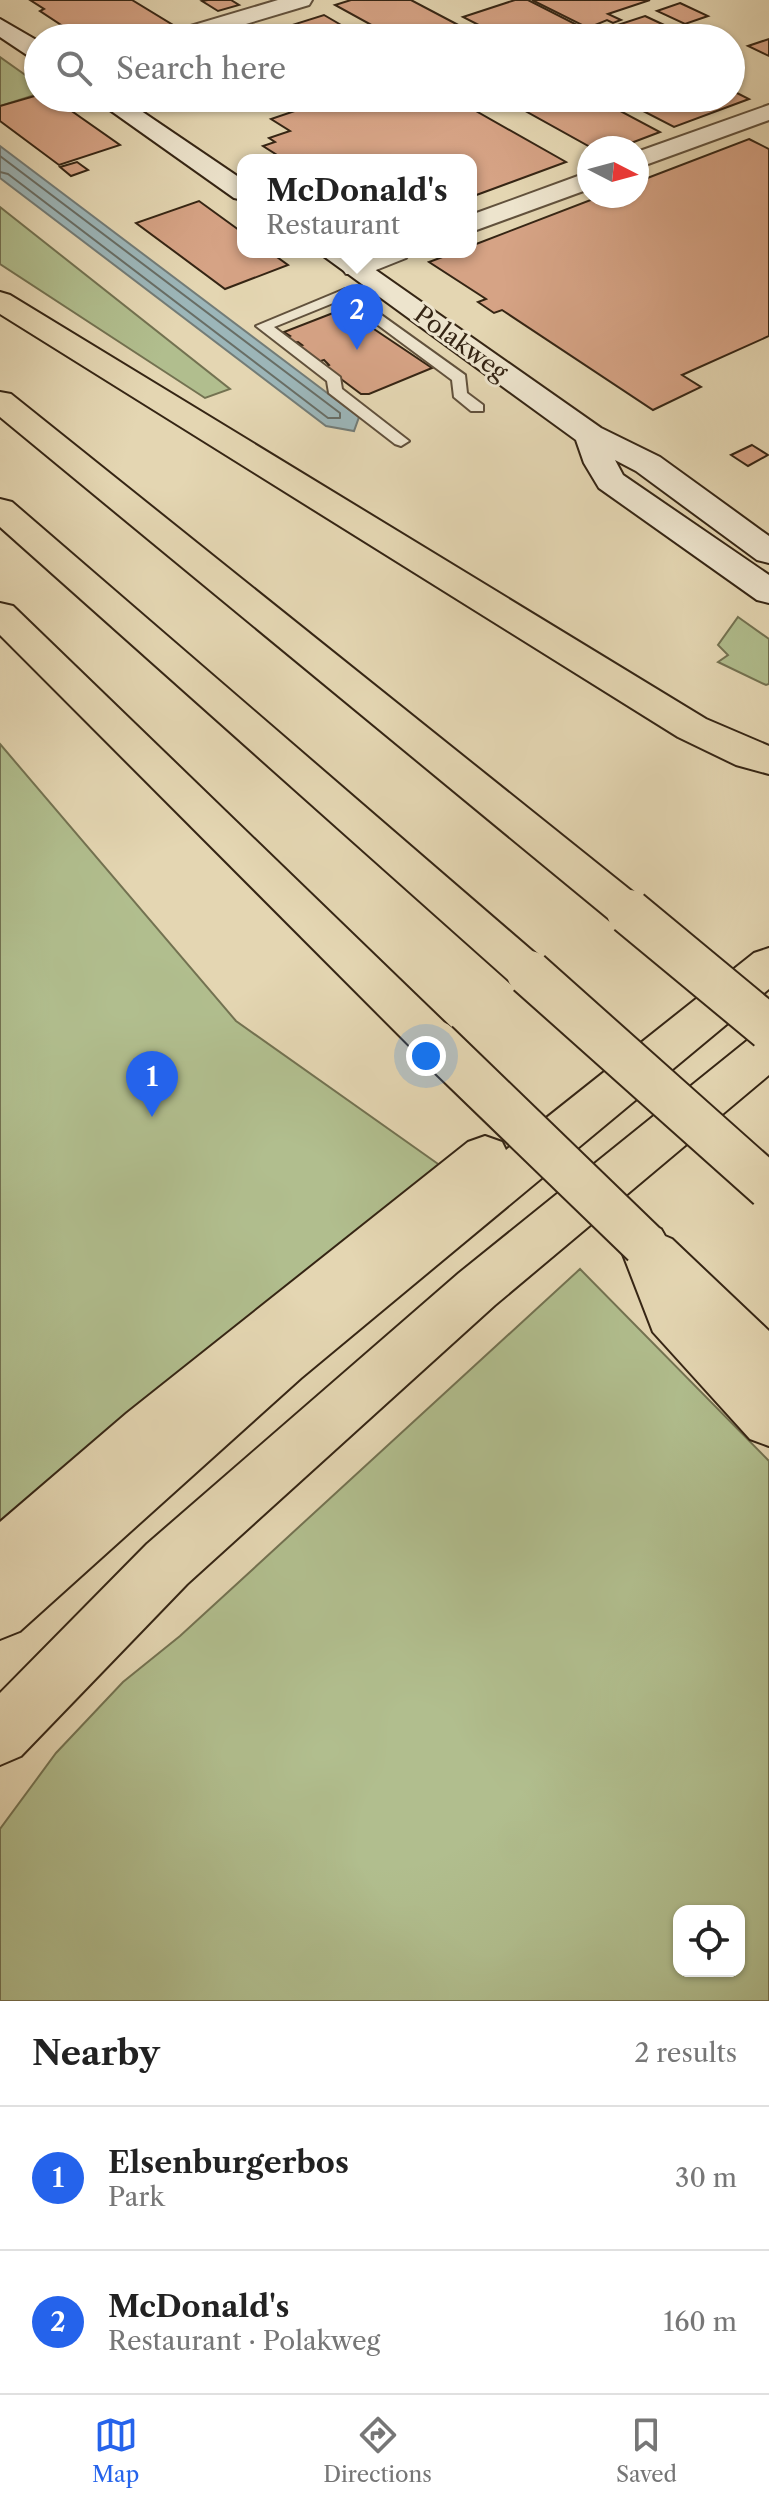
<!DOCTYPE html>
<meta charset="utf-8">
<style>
:root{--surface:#fff;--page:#f2f2f2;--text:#222;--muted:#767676;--line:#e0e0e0;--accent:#2563eb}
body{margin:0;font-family:"Libre Caslon Text",serif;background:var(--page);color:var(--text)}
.controls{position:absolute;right:24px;bottom:24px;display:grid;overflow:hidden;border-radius:16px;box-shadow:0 2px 6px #0004}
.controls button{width:72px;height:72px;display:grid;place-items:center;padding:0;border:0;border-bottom:2px solid var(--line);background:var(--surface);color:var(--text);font:40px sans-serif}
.compass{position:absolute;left:577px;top:136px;width:72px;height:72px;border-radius:50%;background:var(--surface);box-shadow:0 2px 6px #0004;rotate:96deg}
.you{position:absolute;left:426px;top:1056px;width:28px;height:28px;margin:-20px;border:6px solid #fff;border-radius:50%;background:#1a73e8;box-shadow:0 0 0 12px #1a73e833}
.badge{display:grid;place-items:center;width:52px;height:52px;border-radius:50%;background:var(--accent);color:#fff;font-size:26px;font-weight:700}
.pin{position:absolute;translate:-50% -66px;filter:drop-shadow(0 2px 4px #0008)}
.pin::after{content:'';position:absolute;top:42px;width:28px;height:24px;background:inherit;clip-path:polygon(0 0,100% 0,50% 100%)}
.popup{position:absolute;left:237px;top:154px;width:240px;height:104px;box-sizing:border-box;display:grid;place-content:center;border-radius:16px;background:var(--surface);filter:drop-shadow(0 2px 6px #0005);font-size:26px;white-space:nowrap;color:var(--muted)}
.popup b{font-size:30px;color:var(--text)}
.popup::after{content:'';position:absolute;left:50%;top:100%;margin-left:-16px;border:16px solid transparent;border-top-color:var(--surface)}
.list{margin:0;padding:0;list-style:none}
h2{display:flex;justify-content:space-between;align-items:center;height:104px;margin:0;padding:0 32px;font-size:34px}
h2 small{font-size:26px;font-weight:400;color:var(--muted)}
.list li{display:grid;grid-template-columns:52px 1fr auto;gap:24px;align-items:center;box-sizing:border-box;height:144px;padding:0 32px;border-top:2px solid var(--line)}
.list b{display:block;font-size:30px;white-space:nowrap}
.list p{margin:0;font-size:26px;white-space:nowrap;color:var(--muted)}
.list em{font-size:26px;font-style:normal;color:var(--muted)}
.icon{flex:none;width:44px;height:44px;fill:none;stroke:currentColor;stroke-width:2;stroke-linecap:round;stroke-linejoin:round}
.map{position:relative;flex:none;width:769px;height:2001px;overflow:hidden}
.search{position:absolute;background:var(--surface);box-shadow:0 2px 6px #0004;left:24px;right:24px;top:24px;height:88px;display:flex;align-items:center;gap:20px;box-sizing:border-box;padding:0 28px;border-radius:44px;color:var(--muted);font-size:30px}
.sheet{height:392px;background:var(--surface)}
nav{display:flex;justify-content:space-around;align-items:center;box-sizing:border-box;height:112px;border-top:2px solid var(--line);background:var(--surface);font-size:22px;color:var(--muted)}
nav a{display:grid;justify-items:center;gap:4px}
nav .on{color:var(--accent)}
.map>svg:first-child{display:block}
</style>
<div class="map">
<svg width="769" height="2001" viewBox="0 0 769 2001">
<rect width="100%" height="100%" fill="#e4d6b2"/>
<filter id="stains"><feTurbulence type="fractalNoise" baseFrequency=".0025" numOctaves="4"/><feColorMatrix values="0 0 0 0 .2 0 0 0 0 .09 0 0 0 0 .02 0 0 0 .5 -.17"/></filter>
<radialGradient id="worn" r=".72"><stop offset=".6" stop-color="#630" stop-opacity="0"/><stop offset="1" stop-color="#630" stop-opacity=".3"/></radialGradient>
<g fill="#b1be8e" stroke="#737251" stroke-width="2" fill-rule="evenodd">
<polygon points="0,57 38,84 38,94 0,106"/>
<polygon points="0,207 230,389 205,398 0,264"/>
<polygon points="738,617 769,639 769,684 766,685 718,662 728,655 718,645"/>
<polygon points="0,744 236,1021 448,1171 0,1537"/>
<path d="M580,1269L769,1461V2001H0V1829L56,1753L123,1682L180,1636ZM739,1911V1971H679V1911Z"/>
</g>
<polygon fill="#9cb6b9" stroke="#737c77" stroke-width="2" points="0,146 359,417 354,431 326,426 0,178"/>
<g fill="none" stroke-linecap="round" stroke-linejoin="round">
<polyline stroke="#686e66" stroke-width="2" points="0,156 340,413 340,418 328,418 8,174 0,172"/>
</g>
<g fill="#d6a385" stroke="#352514" stroke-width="2">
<polygon points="30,0 132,0 173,25 129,38 81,38 40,11 44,9"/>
<polygon points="208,0 231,0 239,5 218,11 202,1"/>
<polygon points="351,0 411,0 483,38 395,38 335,5"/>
<polygon points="515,0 528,0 589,31 569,38 504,38 463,17"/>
<polygon points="532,0 650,0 608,14 621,20 613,23 607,20 588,28"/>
<polygon points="680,3 708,16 685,24 657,11"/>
<polygon points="324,15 353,32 333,38 234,38 248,34 254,37"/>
<polygon points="645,16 692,38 578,38"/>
<polygon points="769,39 769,56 748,46"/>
<polygon points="731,90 749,99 674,127 618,98 731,98"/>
<polygon points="38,95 38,98 53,98 120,145 59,165 0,121 0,106"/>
<polygon points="333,98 453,98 566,162 471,197 471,160 285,160 263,146 275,142 269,138 290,131 271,119"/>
<polygon points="502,98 596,98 660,132 618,148 592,148"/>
<polygon points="749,139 769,149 769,336 682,375 701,387 653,410 502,310 494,313 478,302 486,299 429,262 456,252 471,252 471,246 601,196 637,196 637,182"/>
<polygon points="77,162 88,170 71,176 60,167"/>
<polygon points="199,201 243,233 243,252 270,252 288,265 225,289 136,223"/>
<polygon points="346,308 356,317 432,368 369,394 361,394 325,367 329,365 324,360 318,362 297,346 302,345 298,342 293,343 286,338 290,336 284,332"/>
<polygon points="752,445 768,455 748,466 731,455"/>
</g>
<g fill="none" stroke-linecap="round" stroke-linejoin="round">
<defs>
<polygon id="lane" points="345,289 465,375 467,393 483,405 483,411 471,411 454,397 452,380 343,299 274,327 340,377 342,389 409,441 401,446 395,444 329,393 327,381 256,326"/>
<g id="street">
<polygon points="278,0 312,0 309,5 199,38 164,38 167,33"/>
<polygon points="769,105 769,120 637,168 637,152"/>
<polygon points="589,172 589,189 471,232 471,215"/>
<polygon points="373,252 410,252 406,258 366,274 346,274 342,268 346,262"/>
</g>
<g id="secondary">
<polygon points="0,19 38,41 38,59 30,57 0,37"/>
<polygon points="93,98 122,98 243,180 243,200 234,198"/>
<polygon points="318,252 350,252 601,428 660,457 769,536 769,563 757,560 636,471 615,460 623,475 769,575 769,603 757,600 599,488 584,463 576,440"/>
</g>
<g id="highway">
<polygon points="0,292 10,295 706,719 769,746 769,774 736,765 678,737 0,314"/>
<polygon points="0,392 11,394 644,901 650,912 644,923 629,928 614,923 0,417"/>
<polygon points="0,499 12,502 544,961 551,973 544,985 529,990 514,985 0,527"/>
<polygon points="0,603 13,606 452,1030 458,1043 452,1056 436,1061 420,1056 0,635"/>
<polygon points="769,948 769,989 301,1378 20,1631 0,1639 0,1522 127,1413 468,1142 485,1136 502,1142 506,1150 754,953"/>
<polygon points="769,1031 769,1075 495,1305 187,1584 21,1756 0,1765 0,1693 147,1544 459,1273 753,1036"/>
<polygon points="644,1222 661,1229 665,1236 672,1239 769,1331 769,1446 750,1439 653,1332 619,1244 627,1229"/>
</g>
</defs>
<use href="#lane" stroke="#61513c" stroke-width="4"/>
<use href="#street" stroke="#61513c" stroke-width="4"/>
<use href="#secondary" stroke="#352514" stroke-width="4"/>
<use href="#highway" stroke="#352514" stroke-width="4"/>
<use href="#lane" fill="#ede4cd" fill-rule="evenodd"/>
<use href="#street" fill="#ede4cd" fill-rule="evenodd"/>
<use href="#secondary" fill="#ede4cd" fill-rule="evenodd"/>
<use href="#highway" fill="#e4d6b2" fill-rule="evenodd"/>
<defs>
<g id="highway-bridge">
<polyline points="629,912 769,1028"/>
<polyline points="529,973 769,1187"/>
<polyline points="436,1043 644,1244"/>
</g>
</defs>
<use href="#highway-bridge" stroke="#352514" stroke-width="48" stroke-linecap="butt"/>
<use href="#highway-bridge" stroke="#e4d6b2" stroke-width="44"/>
</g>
<g text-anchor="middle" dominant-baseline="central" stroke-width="6" stroke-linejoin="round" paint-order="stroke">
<g font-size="24" fill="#352514" stroke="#ede4cd">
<text transform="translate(461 343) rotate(36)">Polakweg</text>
</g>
</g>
<rect width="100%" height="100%" filter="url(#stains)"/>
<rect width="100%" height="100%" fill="url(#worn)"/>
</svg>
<div class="controls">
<button><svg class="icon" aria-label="locate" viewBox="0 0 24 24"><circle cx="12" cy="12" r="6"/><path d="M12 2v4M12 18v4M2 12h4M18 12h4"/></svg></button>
</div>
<svg class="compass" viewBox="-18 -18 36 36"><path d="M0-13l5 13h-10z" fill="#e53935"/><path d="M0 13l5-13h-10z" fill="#767676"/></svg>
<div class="you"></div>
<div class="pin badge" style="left:152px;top:1117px">1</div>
<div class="pin badge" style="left:357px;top:350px">2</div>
<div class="popup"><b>McDonald's</b>Restaurant</div>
<div class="search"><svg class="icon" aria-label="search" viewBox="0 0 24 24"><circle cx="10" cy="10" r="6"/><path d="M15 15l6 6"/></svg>Search here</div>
</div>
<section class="sheet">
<h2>Nearby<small>2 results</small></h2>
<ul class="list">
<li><span class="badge">1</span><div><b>Elsenburgerbos</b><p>Park</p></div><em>30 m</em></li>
<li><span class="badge">2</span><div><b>McDonald's</b><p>Restaurant · Polakweg</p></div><em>160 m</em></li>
</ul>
</section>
<nav>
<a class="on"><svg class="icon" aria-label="map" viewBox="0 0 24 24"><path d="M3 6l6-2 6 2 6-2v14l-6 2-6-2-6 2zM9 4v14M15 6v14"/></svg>Map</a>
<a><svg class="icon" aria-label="directions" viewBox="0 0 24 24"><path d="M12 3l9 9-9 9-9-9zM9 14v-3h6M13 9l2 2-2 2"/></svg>Directions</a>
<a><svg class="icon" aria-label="saved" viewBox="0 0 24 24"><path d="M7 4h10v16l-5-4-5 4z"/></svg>Saved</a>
</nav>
